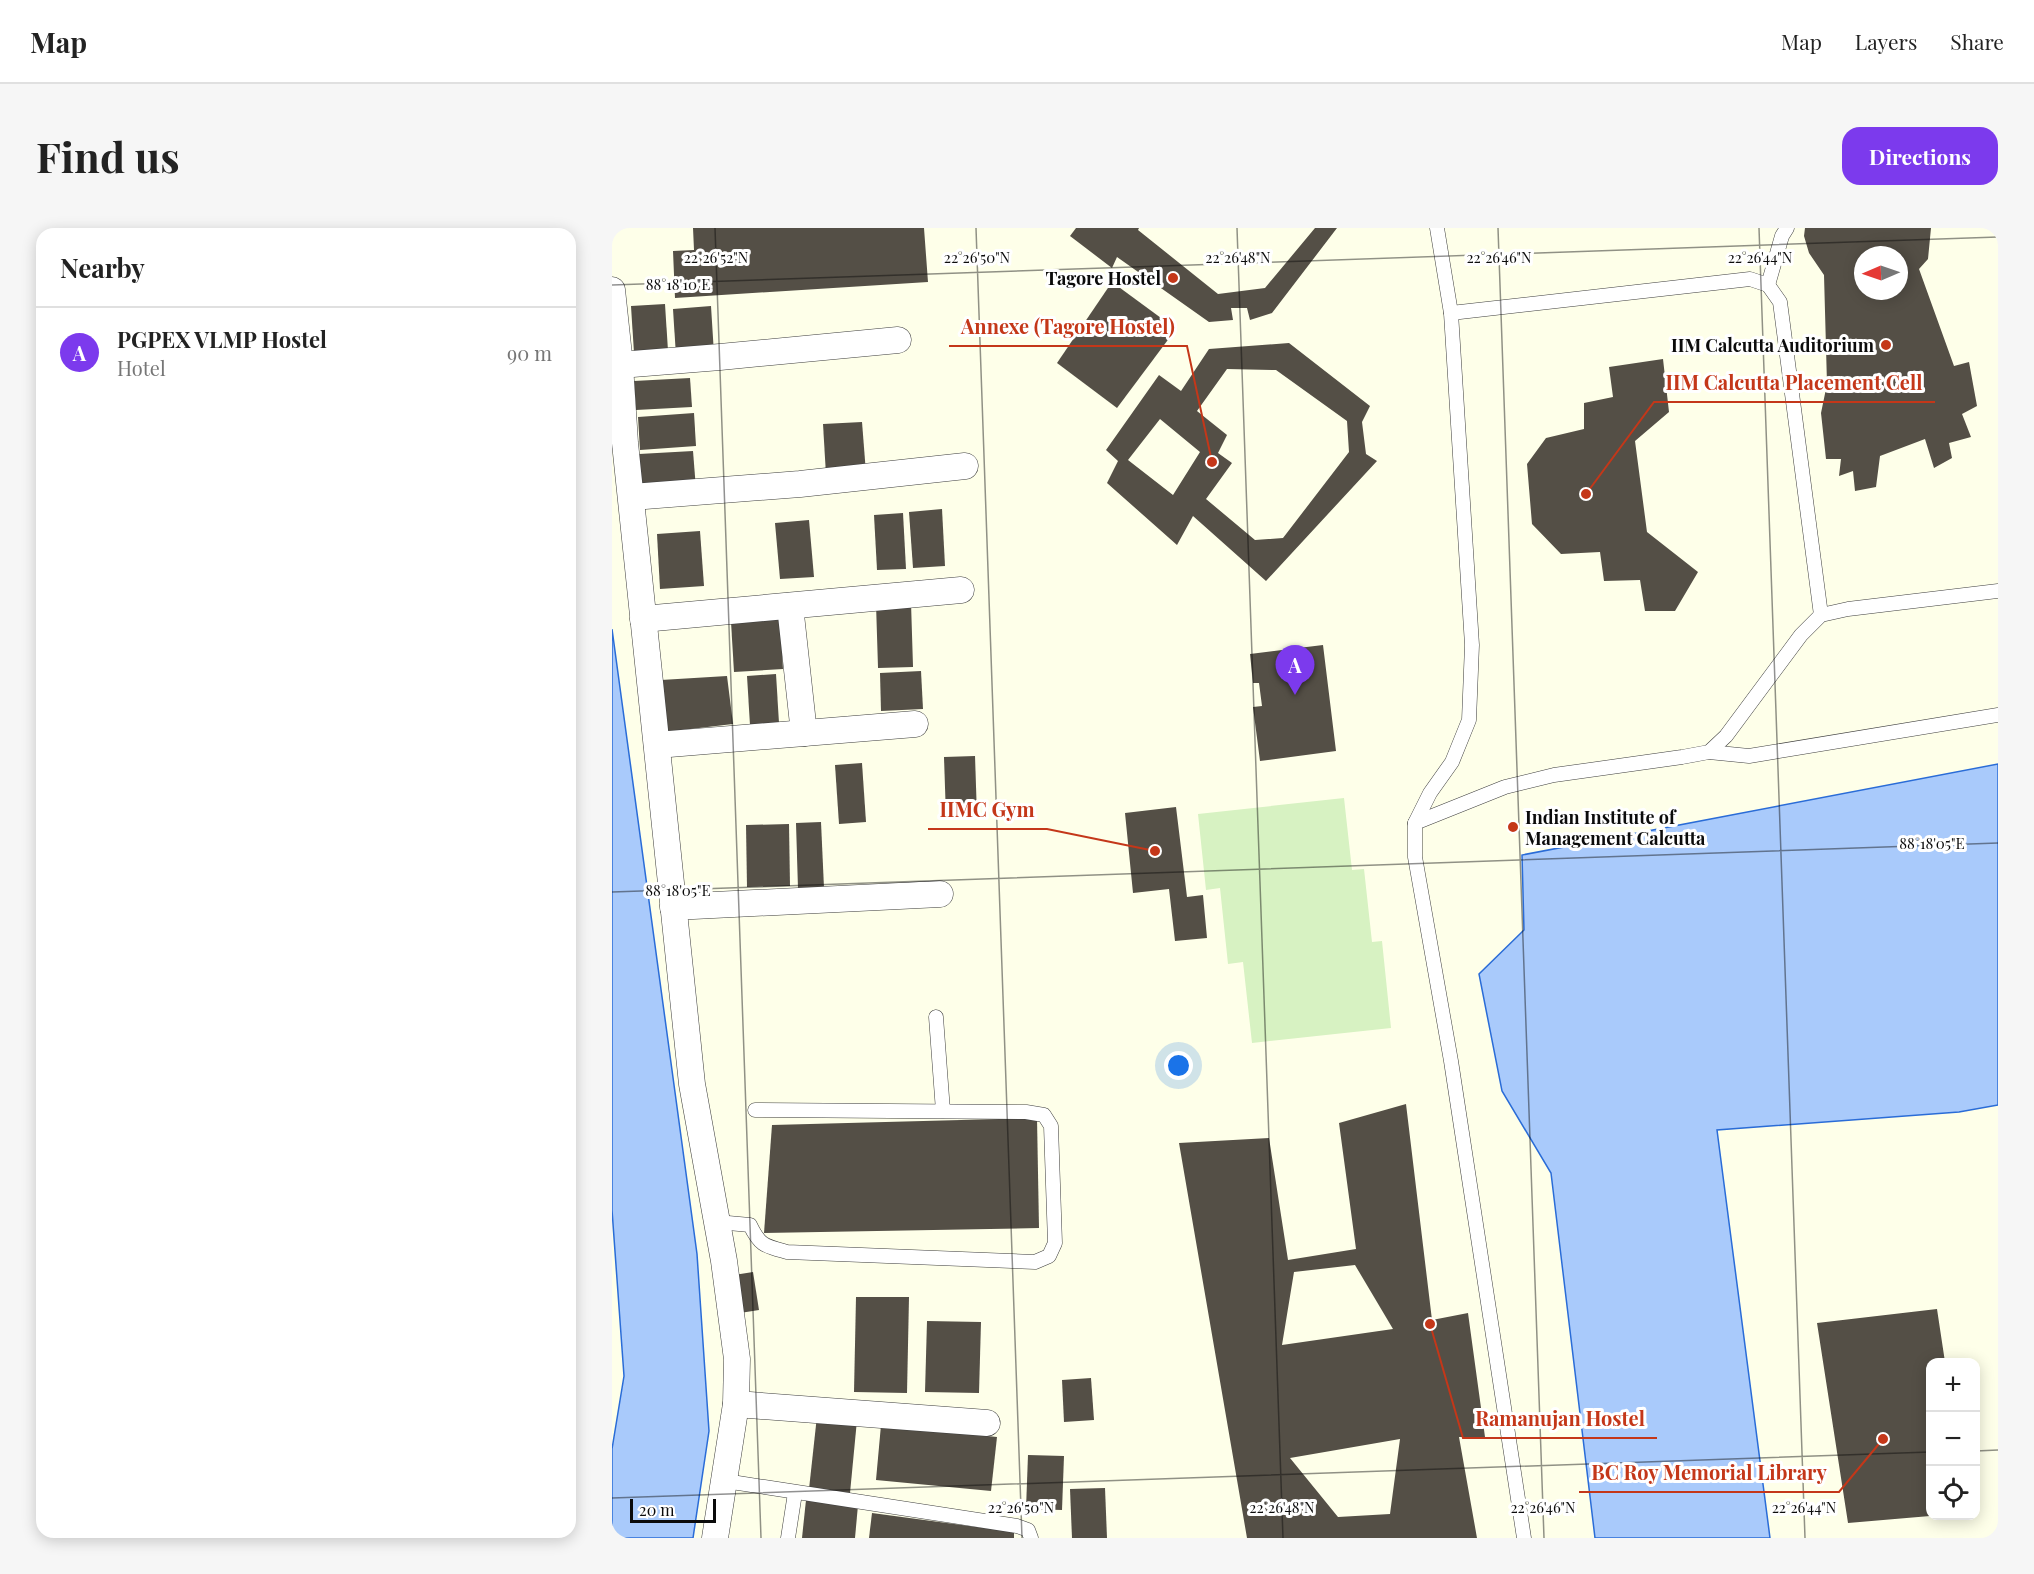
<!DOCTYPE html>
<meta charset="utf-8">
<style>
:root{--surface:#fff;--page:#f6f6f6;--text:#222;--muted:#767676;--line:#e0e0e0;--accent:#7c3aed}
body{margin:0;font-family:"Playfair Display",serif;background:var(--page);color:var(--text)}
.controls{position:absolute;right:18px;bottom:18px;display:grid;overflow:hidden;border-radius:12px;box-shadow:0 3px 15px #0003}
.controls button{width:54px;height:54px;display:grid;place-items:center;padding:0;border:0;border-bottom:2px solid var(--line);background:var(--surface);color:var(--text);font:30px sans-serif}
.compass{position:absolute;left:1242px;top:18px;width:54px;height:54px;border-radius:50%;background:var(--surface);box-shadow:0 3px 15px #0003;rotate:268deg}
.scale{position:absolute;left:18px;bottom:15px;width:86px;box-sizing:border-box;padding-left:6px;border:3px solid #0b0b0b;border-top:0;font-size:16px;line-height:21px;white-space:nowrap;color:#0b0b0b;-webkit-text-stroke:4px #fff;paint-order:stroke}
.you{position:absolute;left:567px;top:838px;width:21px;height:21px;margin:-15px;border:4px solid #fff;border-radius:50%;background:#1a73e8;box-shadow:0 0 0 9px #1a73e833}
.badge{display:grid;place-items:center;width:39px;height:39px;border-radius:50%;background:var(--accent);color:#fff;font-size:20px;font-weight:700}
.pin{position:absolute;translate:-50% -50px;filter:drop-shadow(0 2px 3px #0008)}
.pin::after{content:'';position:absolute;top:32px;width:21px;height:18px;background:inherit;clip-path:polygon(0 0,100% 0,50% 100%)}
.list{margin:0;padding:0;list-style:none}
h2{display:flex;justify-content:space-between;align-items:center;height:78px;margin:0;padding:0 24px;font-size:26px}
h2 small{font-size:20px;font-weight:400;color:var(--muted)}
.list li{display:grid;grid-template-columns:39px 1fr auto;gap:18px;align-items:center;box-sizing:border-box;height:90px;padding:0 24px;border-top:2px solid var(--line)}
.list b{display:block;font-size:22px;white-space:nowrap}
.list p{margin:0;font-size:20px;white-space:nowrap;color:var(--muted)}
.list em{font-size:20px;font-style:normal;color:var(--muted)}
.icon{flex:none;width:33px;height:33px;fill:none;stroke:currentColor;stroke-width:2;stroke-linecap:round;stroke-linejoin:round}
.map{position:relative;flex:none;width:1386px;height:1310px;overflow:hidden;border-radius:18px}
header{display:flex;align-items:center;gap:36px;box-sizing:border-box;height:84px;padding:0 30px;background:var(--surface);border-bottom:2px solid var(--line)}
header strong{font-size:28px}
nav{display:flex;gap:33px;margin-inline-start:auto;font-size:21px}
.intro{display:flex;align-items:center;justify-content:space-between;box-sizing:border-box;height:144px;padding:0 36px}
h1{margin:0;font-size:42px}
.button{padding:15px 27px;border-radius:18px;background:var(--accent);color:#fff;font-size:21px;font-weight:700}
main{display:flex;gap:36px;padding:0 36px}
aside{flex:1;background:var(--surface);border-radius:18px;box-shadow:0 3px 15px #0003}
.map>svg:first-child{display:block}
</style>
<header>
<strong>Map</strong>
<nav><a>Map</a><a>Layers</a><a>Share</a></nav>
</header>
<div class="intro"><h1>Find us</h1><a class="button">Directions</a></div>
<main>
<aside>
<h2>Nearby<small></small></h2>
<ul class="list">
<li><span class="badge">A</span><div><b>PGPEX VLMP Hostel</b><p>Hotel</p></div><em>90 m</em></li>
</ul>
</aside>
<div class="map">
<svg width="1386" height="1310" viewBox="0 0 1386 1310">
<rect width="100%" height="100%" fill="#feffe9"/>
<polygon fill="#d7f2c2" points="732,570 740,642 752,641 760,714 770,713 779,800 640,815 631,734 616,736 608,660 594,662 586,586"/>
<g fill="#a9cafb" stroke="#2a6cd7" stroke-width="1.5">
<polygon points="0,401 85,1026 97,1203 81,1310 0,1310 0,1221 12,1148 0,982"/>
<polygon points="1386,536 1386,877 1347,884 1105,902 1158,1310 983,1310 939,945 890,863 867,746 912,702 910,627"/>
</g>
<g fill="#544f46" fill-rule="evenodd">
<polygon points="81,0 312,0 316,54 63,70 61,23 82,22"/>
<polygon points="464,0 527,0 526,2 606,66 653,60 703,0 725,0 660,85 638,92 635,80 619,80 621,92 597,94 505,29 500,40 458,8"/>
<path d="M1193,0H1319L1316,31L1307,41L1342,138L1357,134L1365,178L1350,186L1359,209L1337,215L1340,230L1322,240L1313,211L1268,228L1264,259L1243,263L1241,243L1227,248L1229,231H1214L1209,185L1215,156L1212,47L1197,25L1192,8ZM1251,27H1287V63H1251Z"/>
<polygon points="500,54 564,101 505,180 445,135"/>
<polygon points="53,76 56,123 22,125 19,78"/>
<polygon points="99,78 102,126 64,128 61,81"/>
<path d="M677,115L758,178L750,194L754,226L765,233L654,353L581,288L565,317L495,255L506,233L494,222L547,147L569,163L597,121ZM615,141L664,142L735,193L737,224L671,310L643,312L594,271L620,235L606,225L615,207L585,183ZM548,191L588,224L561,267L516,232Z"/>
<polygon points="1051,131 1057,184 1023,213 1035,304 1086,344 1063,383 1033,383 1028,352 992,353 988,324 949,326 920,296 915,236 934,210 972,201 972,175 1001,169 997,139"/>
<polygon points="78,150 80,179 24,182 22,153"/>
<polygon points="82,185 84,218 28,222 26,189"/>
<polygon points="250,194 254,245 214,247 211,196"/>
<polygon points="81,223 84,261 29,265 27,226"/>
<polygon points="330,281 333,338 301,340 297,284"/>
<polygon points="291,285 294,341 265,342 262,287"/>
<polygon points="197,292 202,349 168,351 163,295"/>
<polygon points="88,303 92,358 48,361 45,306"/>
<polygon points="299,374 301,439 266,440 264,375"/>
<polygon points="168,391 171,441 122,444 119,394"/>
<polygon points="711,417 724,523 648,533 641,479 650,478 647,455 641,455 638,426"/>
<polygon points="309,443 311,481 269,483 268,445"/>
<polygon points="164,446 167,495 138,497 135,448"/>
<polygon points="115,448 121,496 53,504 49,452"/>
<polygon points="363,528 365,588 334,589 332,529"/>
<polygon points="250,535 254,594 227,596 223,537"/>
<polygon points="564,579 575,669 591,667 595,710 563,713 557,661 521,665 513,585"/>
<polygon points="209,594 212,660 186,661 184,595"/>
<polygon points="177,596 178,658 135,659 134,597"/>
<path d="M794,876L820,1092L856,1085L873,1209H847L865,1310H635L567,915L657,910L676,1032L744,1021L727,895ZM743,1037L781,1101L670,1117L682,1044ZM788,1211L778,1286L726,1289L678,1230Z"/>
<polygon points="425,890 427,1000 152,1005 160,897"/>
<polygon points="141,1044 147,1082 128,1085 122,1047"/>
<polygon points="244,1069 297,1069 295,1165 242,1164"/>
<polygon points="1325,1081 1333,1134 1318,1134 1318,1288 1236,1295 1205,1095"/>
<polygon points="315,1093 369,1094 367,1165 313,1164"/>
<polygon points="479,1150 482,1192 452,1194 450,1152"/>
<polygon points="205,1188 245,1192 238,1265 197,1261"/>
<polygon points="269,1197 385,1209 379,1263 264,1252"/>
<polygon points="416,1227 452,1228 450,1282 414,1281"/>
<polygon points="493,1260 495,1310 460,1310 458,1261"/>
<polygon points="194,1272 246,1277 243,1310 190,1310"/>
<polygon points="260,1285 402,1304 402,1310 257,1310"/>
</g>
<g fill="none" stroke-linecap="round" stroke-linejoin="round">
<defs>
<g id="service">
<polyline points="825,0 839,85 860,417 857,492 840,534 818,565 803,595 803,629 839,833 912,1310"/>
<polyline points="1156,57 1170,8 1175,0"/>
<polyline points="839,85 1138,51 1156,57 1168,74 1209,387"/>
<polyline points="1097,524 1137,528 1386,487"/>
<polyline points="803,595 893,559 942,547 1070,529 1097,524 1114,508 1189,407 1209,387 1236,381 1386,363"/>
<polyline points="324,789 331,883"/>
<path d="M105,994L138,997C148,1018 153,1018 175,1024L423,1034L437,1028L443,1015L439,898L432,887L414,884L143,882"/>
<polyline points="113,1253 405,1298 416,1302 419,1310"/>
<polyline points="176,1310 183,1265"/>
</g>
<g id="minor">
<polyline points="0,62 8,137 13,215 80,856 112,1033 125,1131 124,1176 103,1310"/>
<polyline points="8,137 108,129 286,112"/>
<polyline points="20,269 188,256 353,238"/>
<polyline points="178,378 192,505"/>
<polyline points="31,391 349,362"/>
<polyline points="45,517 303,496"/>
<polyline points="61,679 328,666"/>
<polyline points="124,1176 375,1195"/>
</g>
</defs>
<use href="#service" stroke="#3e3e3e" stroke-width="15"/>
<use href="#minor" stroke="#3e3e3e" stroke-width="27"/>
<use href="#service" stroke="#fff" stroke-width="14"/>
<use href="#minor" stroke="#fff" stroke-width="26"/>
</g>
<path fill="none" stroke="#0b0b0b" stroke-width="1.5" stroke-opacity="0.45" d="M103,0L149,1310M364,0L410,1310M625,0L671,1310M886,0L932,1310M1147,0L1193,1310M0,57L1386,9M0,664L1386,615M1364,1223L1386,1222M0,1270L1318,1224"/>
<g fill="#c43719" stroke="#fff" stroke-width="2">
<circle cx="561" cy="50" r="6"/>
<circle cx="1274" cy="117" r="6"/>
<circle cx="901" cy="599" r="6"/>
</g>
<g text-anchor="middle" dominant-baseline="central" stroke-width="6" stroke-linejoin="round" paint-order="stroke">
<g font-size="18" font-weight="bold" fill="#0b0b0b" stroke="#fff" text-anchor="end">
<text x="549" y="50">Tagore Hostel</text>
<text x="1262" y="117">IIM Calcutta Auditorium</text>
<text x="913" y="589" text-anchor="start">Indian Institute of<tspan x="913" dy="21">Management Calcutta</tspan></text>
</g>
</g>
<g font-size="15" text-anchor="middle" fill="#0b0b0b" stroke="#fff" stroke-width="6" stroke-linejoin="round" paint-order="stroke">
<text x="104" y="35">22°26'52"N</text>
<text x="365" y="35">22°26'50"N</text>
<text x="626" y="35">22°26'48"N</text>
<text x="887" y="35">22°26'46"N</text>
<text x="1148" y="35">22°26'44"N</text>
<text x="66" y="62">88°18'10"E</text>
<text x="1320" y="621">88°18'05"E</text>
<text x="66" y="668">88°18'05"E</text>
<text x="409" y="1285">22°26'50"N</text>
<text x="670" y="1285">22°26'48"N</text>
<text x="931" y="1285">22°26'46"N</text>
<text x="1192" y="1285">22°26'44"N</text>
</g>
<path fill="none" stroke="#c43719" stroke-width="2" d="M600 234L575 118H337M974 266L1042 174H1323M543 623L435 601H316M818 1096L851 1210H1045M1271 1211L1227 1264H967"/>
<g fill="#c43719" stroke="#fff" stroke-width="2">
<circle cx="600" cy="234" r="6"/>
<circle cx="974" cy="266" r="6"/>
<circle cx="543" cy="623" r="6"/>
<circle cx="818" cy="1096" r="6"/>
<circle cx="1271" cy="1211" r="6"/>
</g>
<g font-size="20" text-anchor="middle" font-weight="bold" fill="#c43719" stroke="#fff" stroke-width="6" stroke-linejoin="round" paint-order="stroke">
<text x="456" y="106">Annexe (Tagore Hostel)</text>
<text x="1182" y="162">IIM Calcutta Placement Cell</text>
<text x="375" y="589">IIMC Gym</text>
<text x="948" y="1198">Ramanujan Hostel</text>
<text x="1097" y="1252">BC Roy Memorial Library</text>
</g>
</svg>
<div class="controls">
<button>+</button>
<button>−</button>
<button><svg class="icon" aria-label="locate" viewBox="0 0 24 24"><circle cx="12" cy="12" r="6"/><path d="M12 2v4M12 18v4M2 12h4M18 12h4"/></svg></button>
</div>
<svg class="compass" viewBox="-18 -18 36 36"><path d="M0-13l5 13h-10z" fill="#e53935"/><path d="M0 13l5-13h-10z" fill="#767676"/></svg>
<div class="scale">20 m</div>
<div class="you"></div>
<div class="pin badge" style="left:683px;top:467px">A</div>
</div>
</main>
